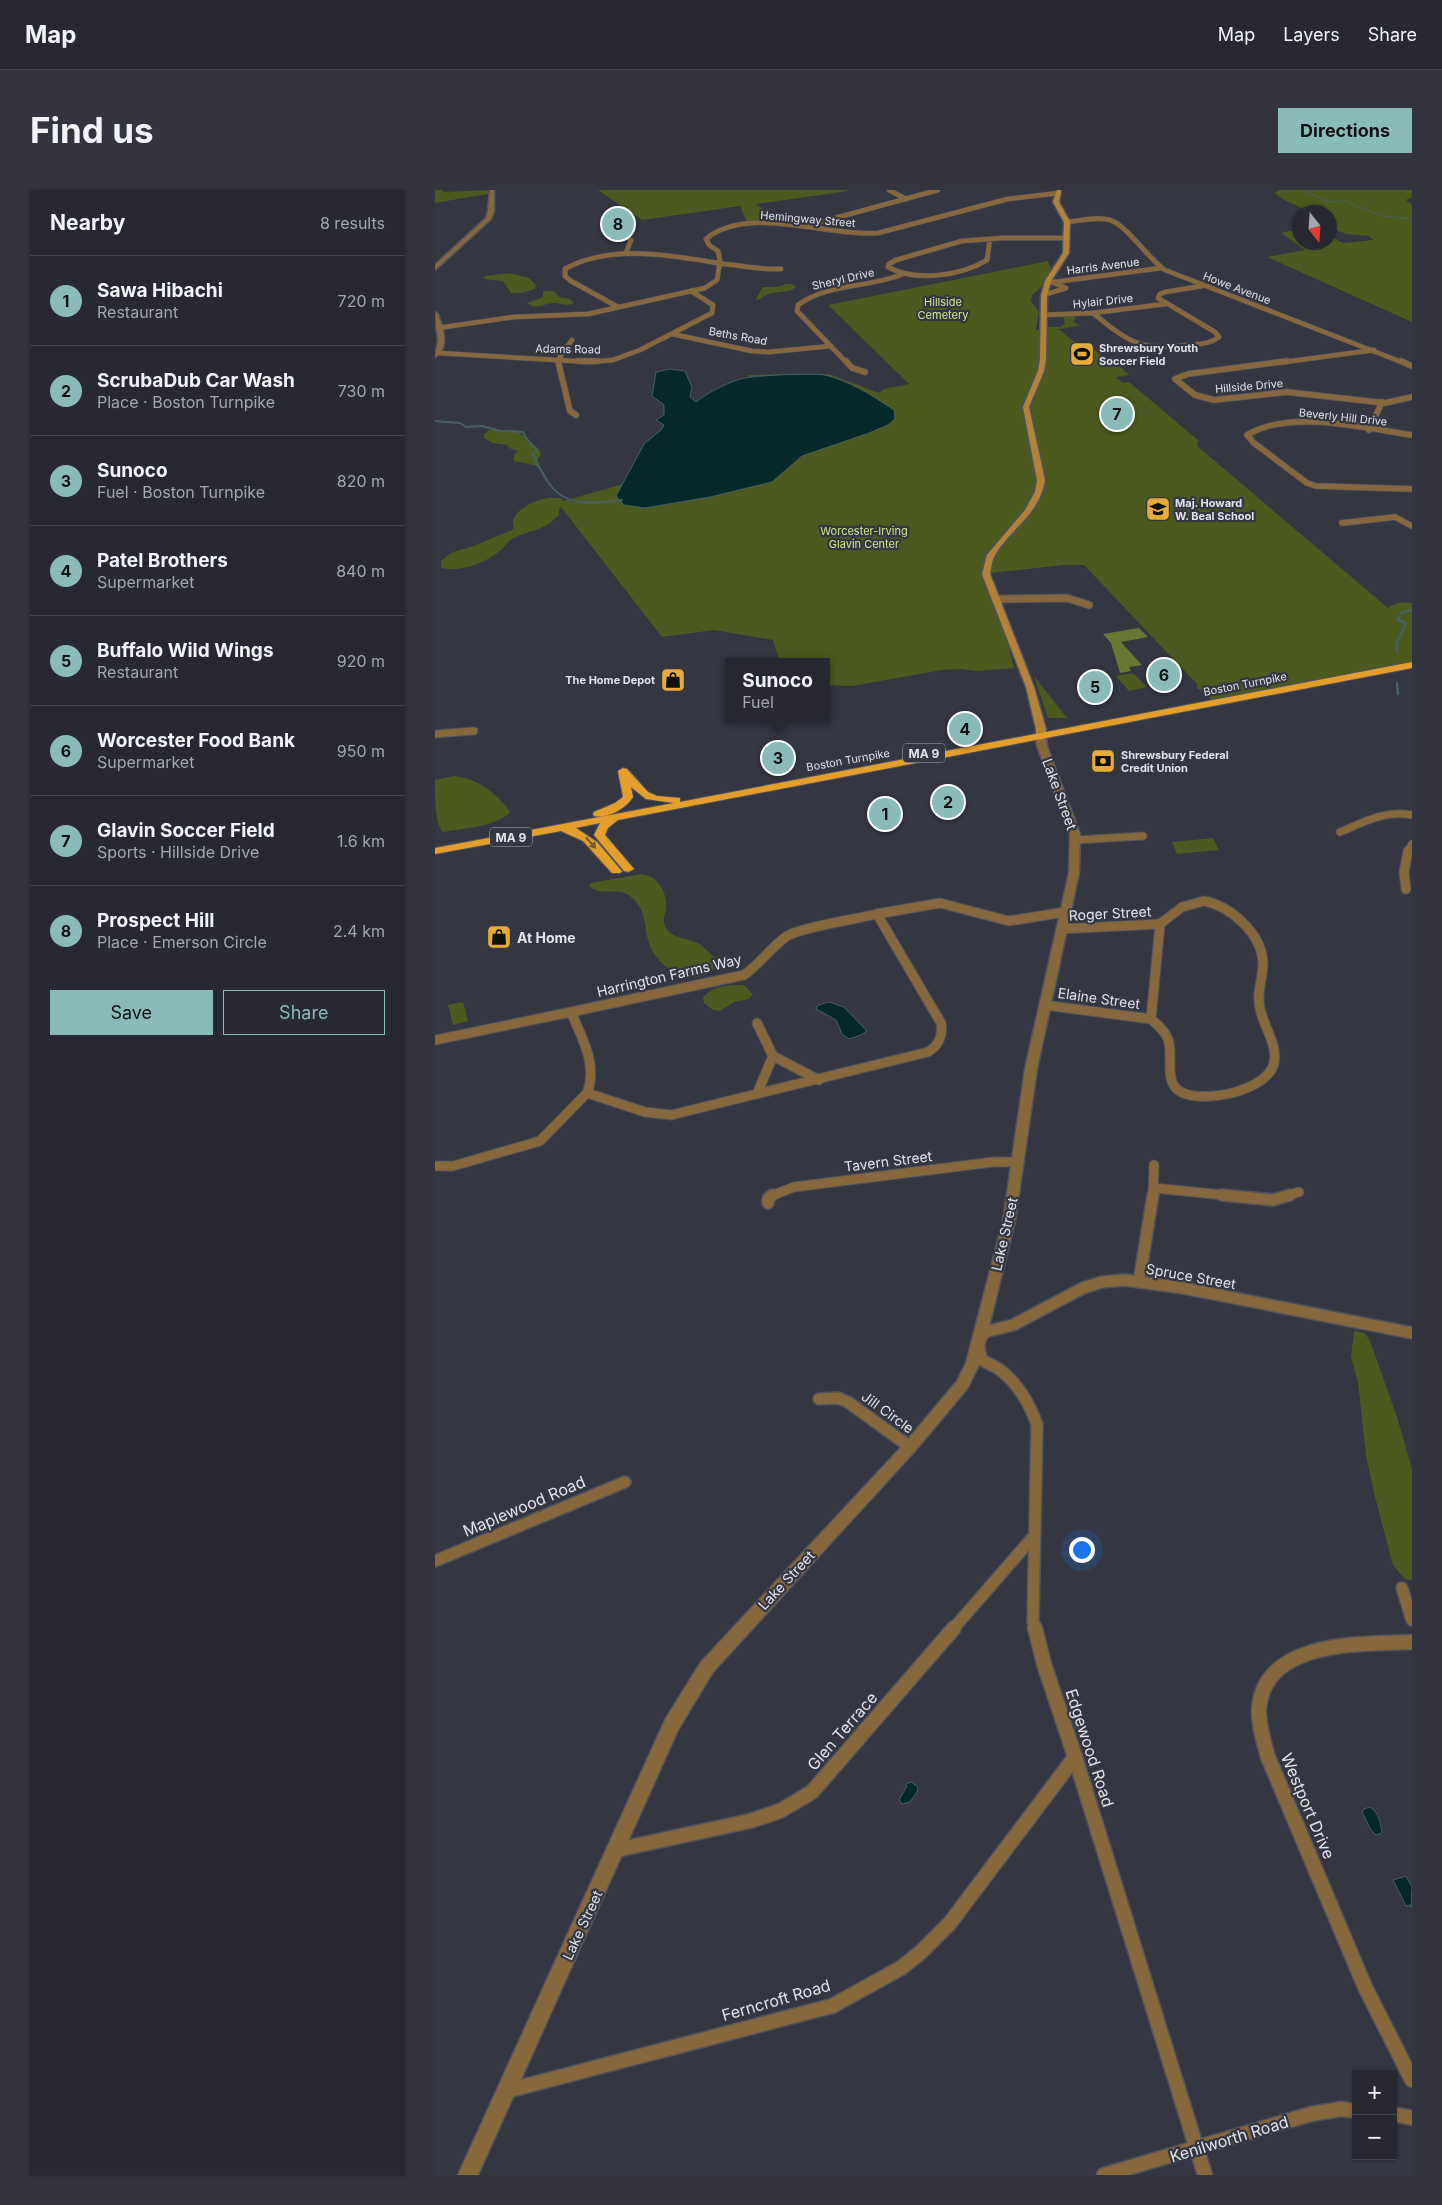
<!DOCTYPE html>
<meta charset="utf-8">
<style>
:root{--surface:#272832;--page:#33343e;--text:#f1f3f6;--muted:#a4a6ac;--line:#43444d;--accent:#8bbbb9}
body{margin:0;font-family:Inter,sans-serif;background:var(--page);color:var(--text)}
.controls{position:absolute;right:15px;bottom:15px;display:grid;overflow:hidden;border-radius:0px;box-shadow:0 1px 4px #0004}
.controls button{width:45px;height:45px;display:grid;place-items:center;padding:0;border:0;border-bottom:1px solid var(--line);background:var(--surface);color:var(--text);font:25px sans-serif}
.compass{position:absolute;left:857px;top:15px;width:45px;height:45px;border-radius:50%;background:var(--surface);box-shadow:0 1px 4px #0004;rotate:163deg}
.you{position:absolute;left:646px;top:1359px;width:18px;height:18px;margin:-12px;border:4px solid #fff;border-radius:50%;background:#1a73e8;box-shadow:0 0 0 8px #1a73e833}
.badge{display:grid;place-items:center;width:32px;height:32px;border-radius:50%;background:var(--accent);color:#111;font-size:16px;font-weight:700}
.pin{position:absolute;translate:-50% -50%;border:2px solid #fff;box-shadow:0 1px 5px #0006}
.popup{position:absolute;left:290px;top:468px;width:105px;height:65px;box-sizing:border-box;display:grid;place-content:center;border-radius:0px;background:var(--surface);filter:drop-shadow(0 1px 4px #0005);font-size:16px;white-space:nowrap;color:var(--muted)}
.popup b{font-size:19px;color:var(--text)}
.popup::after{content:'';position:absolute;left:50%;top:100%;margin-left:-10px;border:10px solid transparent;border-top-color:var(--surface)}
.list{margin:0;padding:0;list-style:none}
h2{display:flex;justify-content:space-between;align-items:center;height:65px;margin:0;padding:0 20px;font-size:21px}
h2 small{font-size:16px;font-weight:400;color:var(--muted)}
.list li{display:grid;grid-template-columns:32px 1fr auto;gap:15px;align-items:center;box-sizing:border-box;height:90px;padding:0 20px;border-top:1px solid var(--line)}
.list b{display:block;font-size:19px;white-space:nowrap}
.list p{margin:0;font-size:16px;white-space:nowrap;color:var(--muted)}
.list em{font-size:16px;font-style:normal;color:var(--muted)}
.actions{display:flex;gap:10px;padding:15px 20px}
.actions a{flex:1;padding:11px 0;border:1px solid var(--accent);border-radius:0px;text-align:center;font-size:18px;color:var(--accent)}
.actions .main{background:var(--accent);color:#111}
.map{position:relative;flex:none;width:977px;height:1985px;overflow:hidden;border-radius:0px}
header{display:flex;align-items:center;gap:30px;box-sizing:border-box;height:70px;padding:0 25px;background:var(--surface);border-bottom:1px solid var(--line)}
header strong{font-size:24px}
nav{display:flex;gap:28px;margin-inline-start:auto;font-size:18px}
.intro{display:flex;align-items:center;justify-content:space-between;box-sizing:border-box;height:120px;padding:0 30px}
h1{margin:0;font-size:35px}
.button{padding:12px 22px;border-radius:0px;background:var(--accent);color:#111;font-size:18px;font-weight:700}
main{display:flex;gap:30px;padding:0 30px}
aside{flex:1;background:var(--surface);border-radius:0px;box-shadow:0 1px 4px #0004}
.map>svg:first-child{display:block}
</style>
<header>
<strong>Map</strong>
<nav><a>Map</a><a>Layers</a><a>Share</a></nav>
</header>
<div class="intro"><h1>Find us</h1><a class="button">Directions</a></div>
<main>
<aside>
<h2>Nearby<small>8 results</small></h2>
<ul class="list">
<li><span class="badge">1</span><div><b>Sawa Hibachi</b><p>Restaurant</p></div><em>720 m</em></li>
<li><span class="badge">2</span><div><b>ScrubaDub Car Wash</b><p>Place · Boston Turnpike</p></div><em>730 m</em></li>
<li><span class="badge">3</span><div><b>Sunoco</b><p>Fuel · Boston Turnpike</p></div><em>820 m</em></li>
<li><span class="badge">4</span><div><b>Patel Brothers</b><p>Supermarket</p></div><em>840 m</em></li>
<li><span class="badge">5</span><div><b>Buffalo Wild Wings</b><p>Restaurant</p></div><em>920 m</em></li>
<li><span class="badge">6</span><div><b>Worcester Food Bank</b><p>Supermarket</p></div><em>950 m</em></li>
<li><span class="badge">7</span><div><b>Glavin Soccer Field</b><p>Sports · Hillside Drive</p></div><em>1.6 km</em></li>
<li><span class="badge">8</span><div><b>Prospect Hill</b><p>Place · Emerson Circle</p></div><em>2.4 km</em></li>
</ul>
<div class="actions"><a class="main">Save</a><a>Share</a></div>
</aside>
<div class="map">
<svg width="977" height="1985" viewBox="0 0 977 1985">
<rect width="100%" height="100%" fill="#343642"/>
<g fill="#4c5a20">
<polygon points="0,0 8,0 8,2 60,0 58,3 0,13"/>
<polygon points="163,0 412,0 413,1 321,14 337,25 357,34 315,32 311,30 305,16 207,30"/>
<path d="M844,0H977V7L971,10L977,15V132L832,67L870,60L846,43L864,39V52H894L895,46L908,53L938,50L934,46L911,44L895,37L894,22H871C860,12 850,13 840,3Z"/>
<path d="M613,71L616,80L607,96L597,105L596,111L604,122L601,140H613V137H625L630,134L628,126H639L641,129L638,130L641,134L647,135L621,140H625L642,154L652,153L673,172L665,173L667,175L680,172L694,185L681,187L688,193L694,192L763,250L762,256L953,418C961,412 968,412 977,413V474L778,511L767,500L762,499V494L649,375H629L555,383L579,478L542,481L524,479L507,480L417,496L392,495V472H345L338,450L279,440L227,447L126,317L124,320V325C106,343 99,338 79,348C73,350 70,357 65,361C49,374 25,382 6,378V371L16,363L41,355L77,340L79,338C72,324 97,311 109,309C114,307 120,308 126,308L128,311L338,252L313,185L387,184L397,185L444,203L449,199L474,194L393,115Z"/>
<polygon points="416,82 421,82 424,85 422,88 423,90 412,95 387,99 386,97 401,88"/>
<polygon points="75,83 94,88 101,95 100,99 87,103 76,103 68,91 49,89 50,86"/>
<path d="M351,94H357L361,97C353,103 347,101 337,103C332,104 327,108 322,110L321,109L328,97H344Z"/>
<path d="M108,101H119L124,107L135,109L139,113C130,117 128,113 119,113C110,113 101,121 92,113L108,107Z"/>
<polygon points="54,240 81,240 104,259 106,264 102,271 105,274 103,276 79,271 79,265 83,261 74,258 73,255 58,253 49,248 49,244"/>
<polygon points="698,483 712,497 694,501 681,486"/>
<polygon points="599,486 632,528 613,528"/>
<path d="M19,586C42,588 63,604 75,622C64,636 26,639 8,642C0,635 0,604 0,590Z"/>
<polygon points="778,648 784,660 742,664 737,652"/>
<path d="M206,684C222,686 232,700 231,717C231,723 227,729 230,736C235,749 256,748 266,755C272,760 278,766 283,771V775C280,778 276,782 271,784C249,796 221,774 214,753C209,739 212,726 202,713C186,692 170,709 154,696L156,693Z"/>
<path d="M309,795L318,804L314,809L299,812L285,821L278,820L269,813L268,807C280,795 293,795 309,795Z"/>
<polygon points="28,812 33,831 18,835 13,815"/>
<polygon points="919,1141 930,1143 935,1151 962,1227 977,1279 977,1390 970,1389 958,1375 940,1307 931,1266 923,1192 916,1167"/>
</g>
<polygon fill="#677932" points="704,438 713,447 686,452 707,475 694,477 696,481 685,483 676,453 668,444"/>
<g fill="#05292a" stroke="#476064">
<path d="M235,179L250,181L257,197L255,207L261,212C272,203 288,195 302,190C314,185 377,183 390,185C415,191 438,206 459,220L460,229L453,235L434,243L367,266L337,292L275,307L210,318L189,315L181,306L209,254L226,240L229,235L221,230L229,225V215L217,206L221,182Z"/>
<polygon points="394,812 409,817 432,841 426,845 414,849 407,844 401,830 381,819 383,815"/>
<polygon points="476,1592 483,1597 482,1602 475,1612 467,1614 464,1610 472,1596 471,1594"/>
<path d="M935,1617C944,1622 946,1635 947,1643L941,1645L936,1640L927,1622L929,1619Z"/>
<polygon points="971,1686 977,1697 976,1718 975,1715 971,1716 958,1690"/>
</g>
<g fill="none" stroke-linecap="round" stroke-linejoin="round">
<polyline stroke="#476064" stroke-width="1" points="880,0 872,2 894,12 910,11 947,26 977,29"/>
<path stroke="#476064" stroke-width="2" d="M0,231L25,233L31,237L47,236L66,241L88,242C90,249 98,254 102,261L97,265L101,269V273C107,280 110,289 116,296C133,318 163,313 187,310"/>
<g stroke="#476064" stroke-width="2.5">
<polyline points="962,462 962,453 971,433 963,430 966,423 977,420"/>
<polyline points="962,493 963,504"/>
</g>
<defs>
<g id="minor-far5">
<polyline points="454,0 471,9"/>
<path d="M632,32C645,31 662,26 675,30C692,35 713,69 730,80L969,173"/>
<polyline points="371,36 503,0"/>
<polyline points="190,46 196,50 191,63"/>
<path d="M555,49L552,70C526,86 480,92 453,77L454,74L461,70L527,51L567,48H632"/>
<polyline points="612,93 726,78"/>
<polyline points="609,105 631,98 619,93"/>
<path d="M183,117L136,91L130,86V79C176,53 239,66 289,74C308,76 327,80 346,79"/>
<path d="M658,123C696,154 704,160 754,155C765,154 775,154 784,147L780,142L723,108L725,104L730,102L767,96"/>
<polyline points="608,125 658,123 730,114"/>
<path d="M3,138L79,127L153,124L270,98L282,90L285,71L283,61L274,55L271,49C313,14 392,47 443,43L573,9L624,3"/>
<polyline points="237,144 317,161 334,162 396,156"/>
<polyline points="3,163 155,172 178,170 205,160 277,123 278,115 256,101"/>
<polyline points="124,173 123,170 137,150"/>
<path d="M412,173L362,121L363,115C393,93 434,98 468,84"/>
<polyline points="842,173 939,160"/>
</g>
<g id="minor-far4">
<polyline points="123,171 135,221 141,225"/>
<polyline points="143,171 163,171"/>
<polyline points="411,171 417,178 430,182"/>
<polyline points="852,171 753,184 740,189 760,205 779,210 852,202 950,213 977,207"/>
<polyline points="966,171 977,176"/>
<polyline points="934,240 947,212"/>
<path d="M977,245C929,238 855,219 812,245L819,253L872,293L881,296L977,299"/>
<polyline points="907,333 960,327 977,336"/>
</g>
<g id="minor-far3">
<polyline points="560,409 632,408 654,415"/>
<polyline points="0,544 39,541"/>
<path d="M905,642C929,632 950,620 977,625"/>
<polyline points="641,650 708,646"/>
<polyline points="973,662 977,654"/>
</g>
<g id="minor-far2">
<polyline points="971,699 969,682 973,661"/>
<path d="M769,711C796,716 827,744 828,773C828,789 821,803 825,818C828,836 843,854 839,873C833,901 768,914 746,902C728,893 739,865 733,849C730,841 723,835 716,829L725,734L747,717Z"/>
<path d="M442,724L506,833C508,846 504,855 493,862L236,925L210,922L152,903C163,875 147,848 136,822L309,785C325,774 336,757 352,746C367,737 422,729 442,724Z"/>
<polyline points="442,724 505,713 574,731 630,722"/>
<polyline points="626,739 725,734"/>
<polyline points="609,815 716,829"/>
<polyline points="322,833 338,866 384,890"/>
<polyline points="0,850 136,822"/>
<polyline points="322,904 338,866"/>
<polyline points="0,976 18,976 105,951 152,903"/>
<polyline points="719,998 799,1006"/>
<polyline points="336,1006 359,997 558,972 584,972"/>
<polyline points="718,1006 719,975"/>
<polyline points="851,1006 864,1002"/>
</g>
<g id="minor-far1">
<polyline points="787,1005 838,1010 855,1005"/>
<polyline points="333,1013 333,1009 337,1005"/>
<polyline points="704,1092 718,1005"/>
<polyline points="384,1209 403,1208 413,1212 475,1257"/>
<polyline points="0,1371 190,1292"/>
<polyline points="967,1398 977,1430"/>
<polyline points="518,1439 599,1346"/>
<path d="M600,1439L598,1431L602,1235C595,1214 582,1192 564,1179C558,1175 552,1174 546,1169L543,1152L550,1142L578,1135L648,1098L667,1092L690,1090L748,1098L977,1143"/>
</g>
<g id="minor">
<polyline points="600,1438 609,1474 640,1567 770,1985"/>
<path d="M977,1452C926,1454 830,1450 824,1518C823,1534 829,1552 833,1567L930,1797L977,1890"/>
<polyline points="181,1660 315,1631 345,1621 377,1602 519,1438"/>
<polyline points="71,1901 397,1816 466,1778 486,1762 515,1733 640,1567"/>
<polyline points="958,1924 977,1928"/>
<polyline points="669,1985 876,1924 906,1919 921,1921"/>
</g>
<g id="tertiary">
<polygon points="55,0 59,0 59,21 56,29 0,80 0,75 51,28 53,21"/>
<path d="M0,122L3,124C7,138 16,157 0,167L3,151Z"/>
<polygon points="606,544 611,547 612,556 645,644 644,683 602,879 580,1031 545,1173 532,1199 480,1261 278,1482 243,1540 43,1985 23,1985 231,1528 266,1472 470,1253 522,1191 531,1173 568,1031 590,879 634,683 635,644 602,556 601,547"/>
</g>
<path id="secondary" d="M622,0H626L624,12L635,32L634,63L616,91L612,106L611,169L609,181L594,217L610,290C604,326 576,337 560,365C557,370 556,378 555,384L599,497L611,539V547L606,550L601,547V539L591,497L547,384L552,365L590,320L600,302L602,290L588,217L603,181L605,169L606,106L610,91L628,63L629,32L618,12Z"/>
<path id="trunk" d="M977,472V478L183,630L173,638L170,645L199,679L193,682L189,681L159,645L165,633L141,638L162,652L185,679L187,681L185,683H177L148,651L126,641L0,664V658L239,613L211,609L196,597L198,607C191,618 173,629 159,626L158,624L159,622L180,613L188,607L183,581L188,578L192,579L213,602L222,606L245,608V612Z"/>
</defs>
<use href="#minor-far5" stroke="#50525d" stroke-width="5.5"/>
<use href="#minor-far4" stroke="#50525d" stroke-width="7"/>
<use href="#minor-far3" stroke="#50525d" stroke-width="9"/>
<use href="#minor-far2" stroke="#50525d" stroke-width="11"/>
<use href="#minor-far1" stroke="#50525d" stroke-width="14"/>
<use href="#minor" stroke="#50525d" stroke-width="17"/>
<use href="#tertiary" stroke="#50525d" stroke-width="3"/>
<use href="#secondary" stroke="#50525d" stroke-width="3"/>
<use href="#trunk" stroke="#50525d" stroke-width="2"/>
<use href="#minor-far5" stroke="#87683d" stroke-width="4.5"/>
<use href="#minor-far4" stroke="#87683d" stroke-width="5.5"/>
<use href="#minor-far3" stroke="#87683d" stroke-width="7"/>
<use href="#minor-far2" stroke="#87683d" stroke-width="9"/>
<use href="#minor-far1" stroke="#87683d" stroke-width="11"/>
<use href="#minor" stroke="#87683d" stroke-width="14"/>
<use href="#tertiary" fill="#87683d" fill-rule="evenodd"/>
<use href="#secondary" fill="#b3823a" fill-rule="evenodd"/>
<use href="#trunk" fill="#e49e2b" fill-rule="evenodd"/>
</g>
<defs><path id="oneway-solid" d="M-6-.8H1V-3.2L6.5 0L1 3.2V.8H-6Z" transform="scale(1.25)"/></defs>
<use fill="#725a3a" href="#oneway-solid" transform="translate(156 653) rotate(47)"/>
<defs>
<symbol id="stadium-square" viewBox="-11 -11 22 22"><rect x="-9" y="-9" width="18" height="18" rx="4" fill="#e7ac37" stroke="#343642"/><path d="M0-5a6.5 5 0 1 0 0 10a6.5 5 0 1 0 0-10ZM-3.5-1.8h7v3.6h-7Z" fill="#111"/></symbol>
<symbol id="school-square" viewBox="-11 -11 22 22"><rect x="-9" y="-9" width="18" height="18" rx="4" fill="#e7ac37" stroke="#343642"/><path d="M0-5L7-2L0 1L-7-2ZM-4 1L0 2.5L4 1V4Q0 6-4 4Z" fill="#111"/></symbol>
<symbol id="shop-square" viewBox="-11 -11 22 22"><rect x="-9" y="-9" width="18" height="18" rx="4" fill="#e7ac37" stroke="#343642"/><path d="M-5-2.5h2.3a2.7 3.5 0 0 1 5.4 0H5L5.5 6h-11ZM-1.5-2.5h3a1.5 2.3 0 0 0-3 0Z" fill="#111"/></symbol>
<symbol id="bank-square" viewBox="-11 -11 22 22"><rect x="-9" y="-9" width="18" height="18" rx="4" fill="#e7ac37" stroke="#343642"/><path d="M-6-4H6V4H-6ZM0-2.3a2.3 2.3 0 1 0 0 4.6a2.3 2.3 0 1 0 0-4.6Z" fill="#111"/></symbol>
</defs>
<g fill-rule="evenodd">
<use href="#stadium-square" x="633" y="150" width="28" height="28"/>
<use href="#school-square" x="709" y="305" width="28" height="28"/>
<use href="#shop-square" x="224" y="476" width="28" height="28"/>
<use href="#bank-square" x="654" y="557" width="28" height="28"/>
<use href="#shop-square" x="50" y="733" width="28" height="28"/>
</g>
<g text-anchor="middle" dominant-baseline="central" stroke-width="4.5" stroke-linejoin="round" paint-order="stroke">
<g font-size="11" fill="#e1e2ea" stroke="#343642">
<text transform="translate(373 29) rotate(5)">Hemingway Street</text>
<text transform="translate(668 76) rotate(-7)">Harris Avenue</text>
<text transform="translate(408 89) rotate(-13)">Sheryl Drive</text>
<text transform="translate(802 98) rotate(21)">Howe Avenue</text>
<text transform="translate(668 111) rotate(-6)">Hylair Drive</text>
<text transform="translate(303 146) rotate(10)">Beths Road</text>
<text transform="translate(133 159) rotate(1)">Adams Road</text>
<text transform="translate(814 196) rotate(-5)">Hillside Drive</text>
<text transform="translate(908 227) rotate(6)">Beverly Hill Drive</text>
<text transform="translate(810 494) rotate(-11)">Boston Turnpike</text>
<text transform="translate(413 570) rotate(-10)">Boston Turnpike</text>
</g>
<g font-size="11" fill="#cee986" stroke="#343642">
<text x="508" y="112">Hillside<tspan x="508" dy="13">Cemetery</tspan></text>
<text x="429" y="341">Worcester-Irving<tspan x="429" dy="13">Glavin Center</tspan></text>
</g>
<g font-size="11" font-weight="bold" fill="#e1e2ea" stroke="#343642" text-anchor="start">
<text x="664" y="158">Shrewsbury Youth<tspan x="664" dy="13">Soccer Field</tspan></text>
<text x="740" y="313">Maj. Howard<tspan x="740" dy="13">W. Beal School</tspan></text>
<text x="220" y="490" text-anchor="end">The Home Depot</text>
<text x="686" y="565">Shrewsbury Federal<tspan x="686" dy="13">Credit Union</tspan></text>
</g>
<g fill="#343642" stroke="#adaeb8" stroke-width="1">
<rect x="468" y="553.5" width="42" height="19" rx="4"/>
<rect x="55" y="637.5" width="42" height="19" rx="4"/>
</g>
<g font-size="12" font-weight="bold" fill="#e1e2ea">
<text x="489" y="563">MA 9</text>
<text x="76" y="647">MA 9</text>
</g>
<g font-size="14" fill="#e1e2ea" stroke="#343642">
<text transform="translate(625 604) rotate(70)">Lake Street</text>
<text transform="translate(675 723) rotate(-3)">Roger Street</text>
<text transform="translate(234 785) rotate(-13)">Harrington Farms Way</text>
<text transform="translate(664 808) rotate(8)">Elaine Street</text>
<text transform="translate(453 971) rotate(-7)">Tavern Street</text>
<text transform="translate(569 1044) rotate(-77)">Lake Street</text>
<text transform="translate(756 1086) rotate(10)">Spruce Street</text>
<text transform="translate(453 1222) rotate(36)">Jill Circle</text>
<text transform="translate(351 1390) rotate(-47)">Lake Street</text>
<text transform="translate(147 1735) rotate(-65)">Lake Street</text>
</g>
<g font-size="14" font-weight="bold" fill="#e1e2ea" stroke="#343642" text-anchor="start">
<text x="82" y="747">At Home</text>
</g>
<g font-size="16" fill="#e1e2ea" stroke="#343642">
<text transform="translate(89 1316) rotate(-23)">Maplewood Road</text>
<text transform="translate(407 1541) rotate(-49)">Glen Terrace</text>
<text transform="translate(655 1558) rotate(72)">Edgewood Road</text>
<text transform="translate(873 1616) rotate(67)">Westport Drive</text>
<text transform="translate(341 1810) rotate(-16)">Ferncroft Road</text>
<text transform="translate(794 1949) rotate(-17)">Kenilworth Road</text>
</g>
</g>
</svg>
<div class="controls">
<button>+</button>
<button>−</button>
</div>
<svg class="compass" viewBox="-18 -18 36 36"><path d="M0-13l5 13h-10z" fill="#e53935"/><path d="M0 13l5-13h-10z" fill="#a4a6ac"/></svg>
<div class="you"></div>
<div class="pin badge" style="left:450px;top:624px">1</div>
<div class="pin badge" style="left:513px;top:612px">2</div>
<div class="pin badge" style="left:343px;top:568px">3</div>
<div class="popup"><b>Sunoco</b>Fuel</div>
<div class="pin badge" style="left:530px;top:539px">4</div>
<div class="pin badge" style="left:660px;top:497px">5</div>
<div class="pin badge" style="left:729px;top:485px">6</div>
<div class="pin badge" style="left:682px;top:224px">7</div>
<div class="pin badge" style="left:183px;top:34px">8</div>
</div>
</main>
